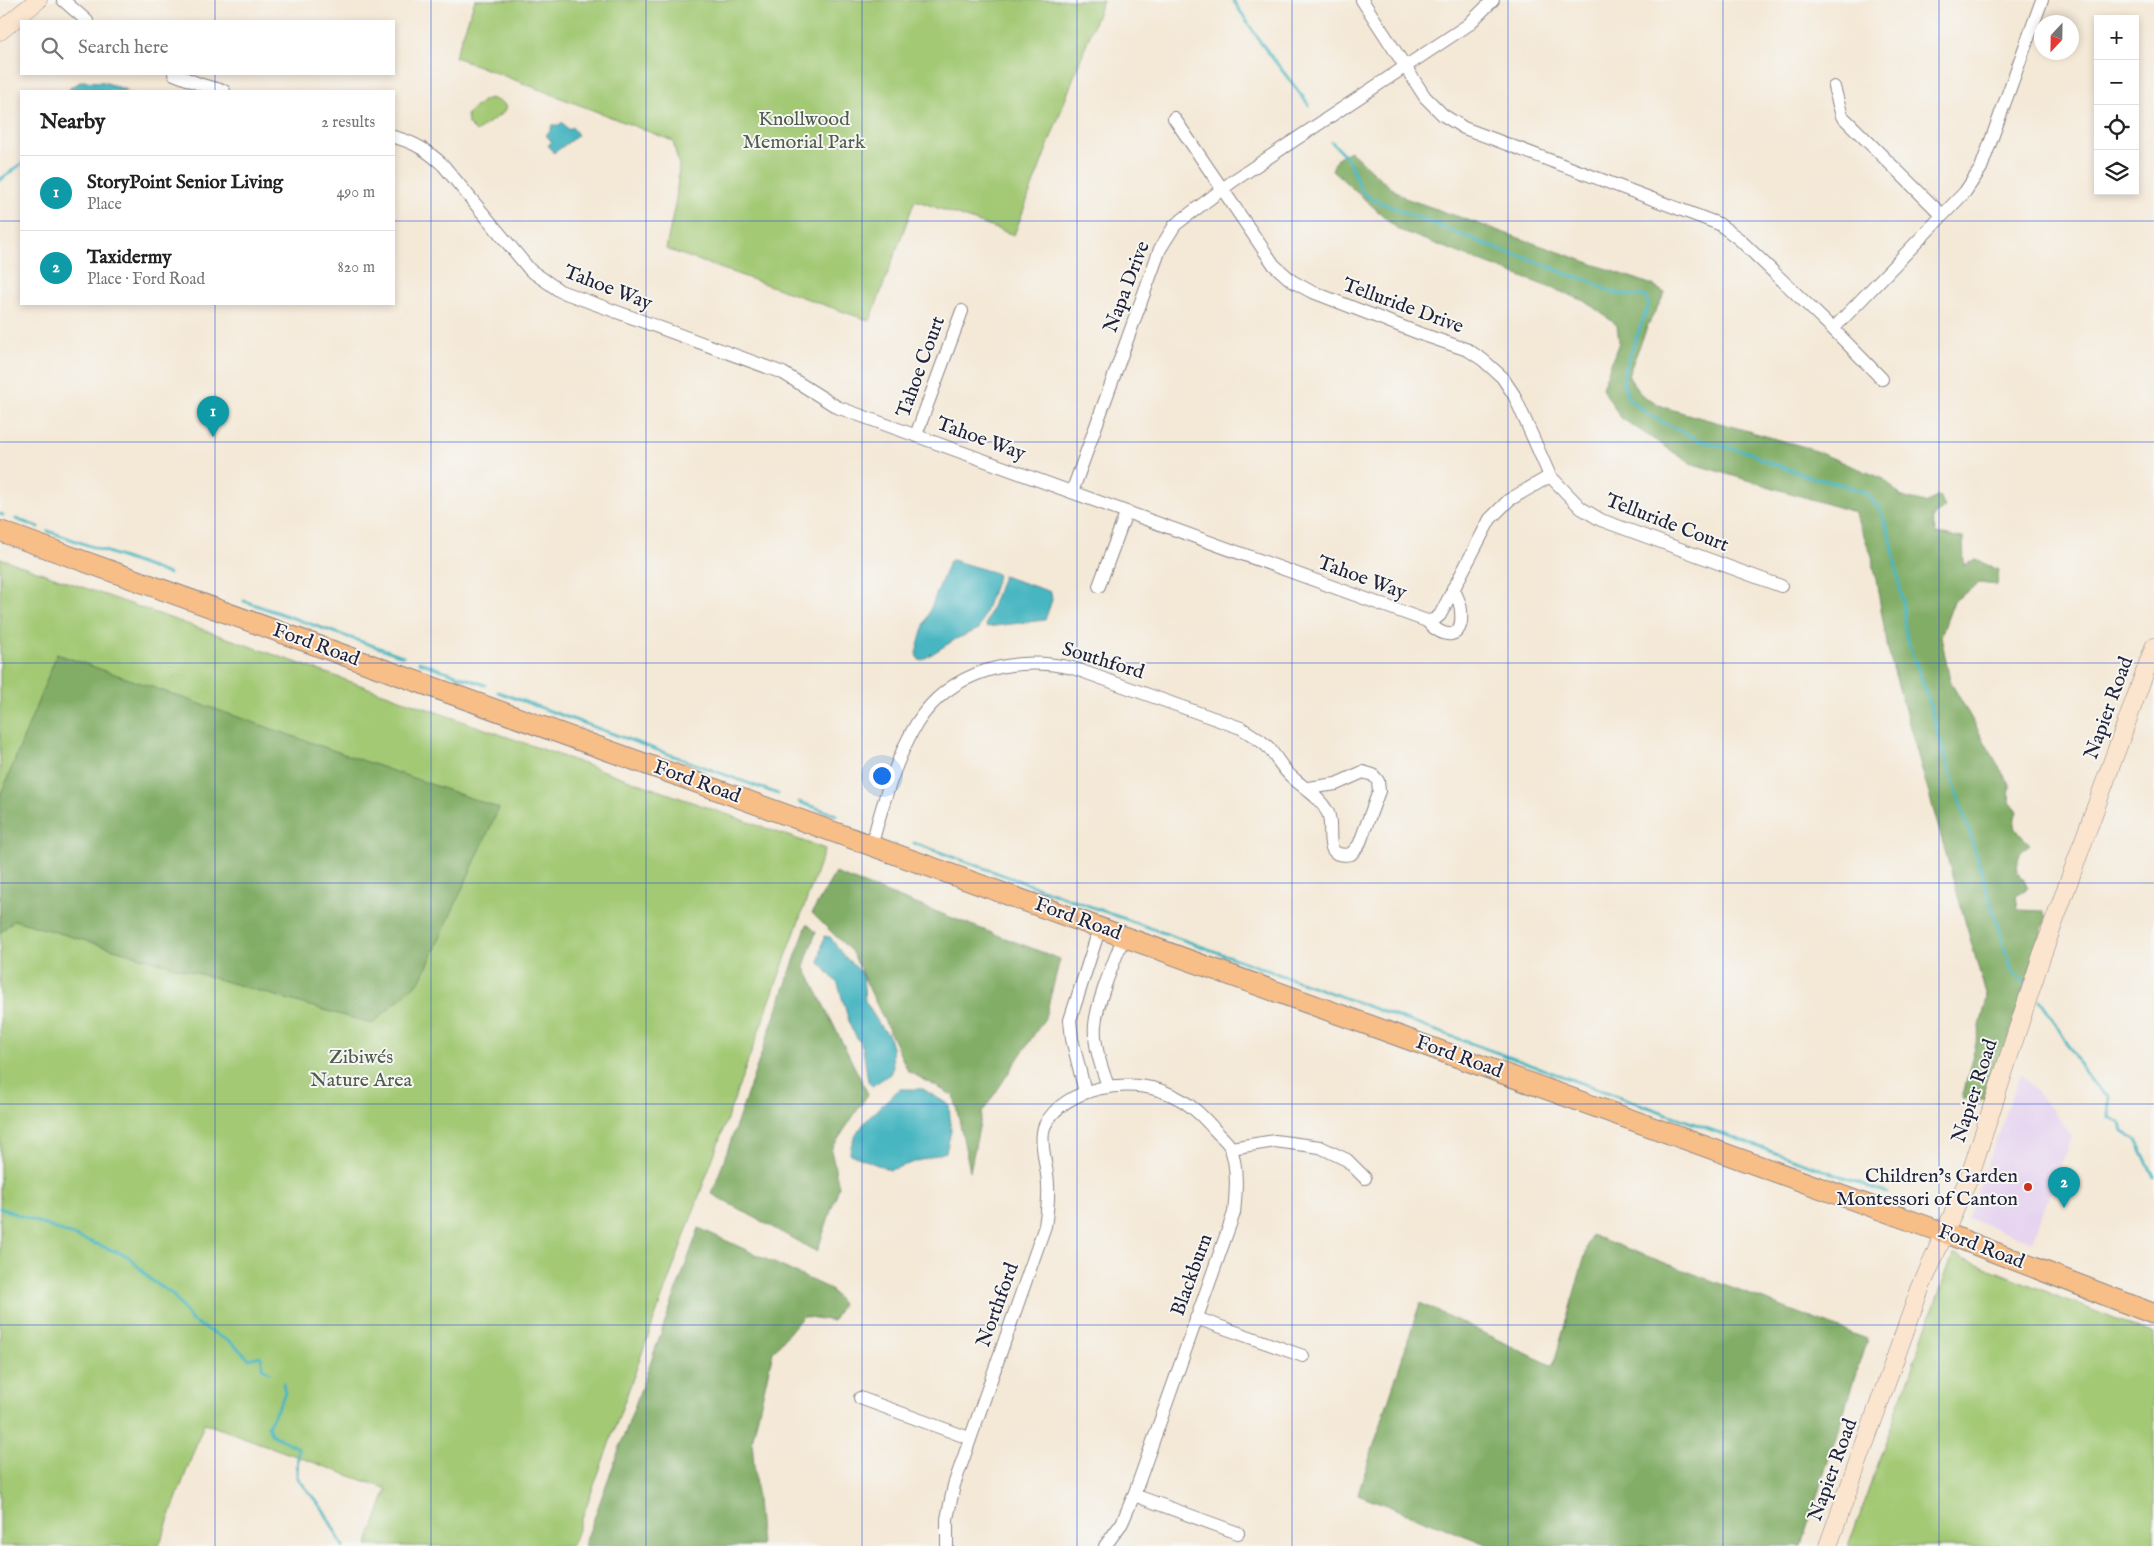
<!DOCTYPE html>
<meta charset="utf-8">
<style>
:root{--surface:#fff;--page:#f2f2f2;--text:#222;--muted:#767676;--line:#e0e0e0;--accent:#c8321e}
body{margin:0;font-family:"IM FELL English",serif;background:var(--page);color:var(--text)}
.controls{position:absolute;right:15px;top:15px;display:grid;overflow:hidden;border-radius:0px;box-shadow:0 2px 8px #0003}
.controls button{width:45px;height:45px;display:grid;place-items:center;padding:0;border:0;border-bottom:1px solid var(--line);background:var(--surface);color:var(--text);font:25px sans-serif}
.compass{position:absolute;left:2034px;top:15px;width:45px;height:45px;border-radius:50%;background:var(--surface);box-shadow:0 2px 8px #0003;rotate:202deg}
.you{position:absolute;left:881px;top:775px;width:18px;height:18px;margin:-12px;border:4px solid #fff;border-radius:50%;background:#1a73e8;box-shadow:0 0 0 8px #1a73e833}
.badge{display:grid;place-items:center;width:32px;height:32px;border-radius:50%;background:var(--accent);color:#fff;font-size:16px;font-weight:700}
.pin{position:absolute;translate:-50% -41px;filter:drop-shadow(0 1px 2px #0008)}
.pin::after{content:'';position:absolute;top:26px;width:18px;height:15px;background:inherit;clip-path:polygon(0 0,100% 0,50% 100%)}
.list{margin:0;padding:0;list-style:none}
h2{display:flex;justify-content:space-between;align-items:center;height:65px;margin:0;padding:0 20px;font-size:21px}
h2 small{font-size:16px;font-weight:400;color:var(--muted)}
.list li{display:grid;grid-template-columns:32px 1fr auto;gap:15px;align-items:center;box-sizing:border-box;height:75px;padding:0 20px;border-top:1px solid var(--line)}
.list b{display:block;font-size:19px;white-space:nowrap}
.list p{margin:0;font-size:16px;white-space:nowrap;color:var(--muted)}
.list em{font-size:16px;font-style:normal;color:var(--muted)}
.icon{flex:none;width:28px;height:28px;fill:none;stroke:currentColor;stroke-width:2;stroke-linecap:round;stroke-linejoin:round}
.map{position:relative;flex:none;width:2154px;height:1546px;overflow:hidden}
.search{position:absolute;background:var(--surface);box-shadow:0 2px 8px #0003;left:20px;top:20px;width:375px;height:55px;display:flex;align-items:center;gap:12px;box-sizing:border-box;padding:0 18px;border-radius:0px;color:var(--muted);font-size:19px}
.panel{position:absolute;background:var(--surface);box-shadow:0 2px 8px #0003;left:20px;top:90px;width:375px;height:215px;border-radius:0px}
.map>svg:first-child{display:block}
</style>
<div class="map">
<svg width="2154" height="1546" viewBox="0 0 2154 1546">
<rect width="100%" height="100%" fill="#f6f6f2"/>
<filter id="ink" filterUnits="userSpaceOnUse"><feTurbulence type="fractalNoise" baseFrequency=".02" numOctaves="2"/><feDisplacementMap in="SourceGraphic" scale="10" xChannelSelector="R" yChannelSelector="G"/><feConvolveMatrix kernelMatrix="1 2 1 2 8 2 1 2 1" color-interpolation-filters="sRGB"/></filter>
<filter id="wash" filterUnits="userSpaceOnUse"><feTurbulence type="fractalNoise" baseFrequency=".0096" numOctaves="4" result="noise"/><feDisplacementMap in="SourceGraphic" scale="20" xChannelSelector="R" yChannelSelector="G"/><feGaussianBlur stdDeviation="1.12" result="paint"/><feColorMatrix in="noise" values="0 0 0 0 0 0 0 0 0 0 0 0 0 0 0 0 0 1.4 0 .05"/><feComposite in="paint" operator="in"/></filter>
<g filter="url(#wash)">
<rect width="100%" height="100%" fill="#f4e8d6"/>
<polygon fill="#e6d3f0" points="2021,1073 2072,1135 2032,1242 1967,1218"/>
<g fill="#a3c974" stroke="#627658">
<polygon points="475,0 1103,0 1014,235 915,200 870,321 666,249 676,199 679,166 673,141 455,57"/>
<polygon points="490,98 503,103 506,107 504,112 476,132 468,124 467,114 484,100"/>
<polygon points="0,558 825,849 572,1546 367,1546 387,1489 204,1423 159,1546 0,1546"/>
<polygon points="1953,1254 2154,1335 2154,1546 1848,1546"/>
</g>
<g fill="#82ad66" stroke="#526850">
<path d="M1350,151L1384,182L1405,198L1650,284L1665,293L1648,325L1628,375C1641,399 1648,401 1673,410L1805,447L1884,479L1902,497L1925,503L1939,496L1945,507L1932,518L1936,534L1963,538L1964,565L1976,560L1999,570L1997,585L1979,583L1954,601L1941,636L1950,681L2010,786L2009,802L2017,812C2010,826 2020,835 2030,844L2019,852L2017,871L2028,888L2016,895L2018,910L2043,911L2046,918L1990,1099H1962L1987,998L1888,650L1872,556L1854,512L1690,463L1621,418L1602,388L1619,342L1617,325L1585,301L1399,230L1332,170L1337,158Z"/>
<polygon points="57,654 499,808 421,980 372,1024 14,920 0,933 0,797"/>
<polygon points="835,873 1060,959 1045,1018 982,1113 970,1171 954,1096 908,1071 852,952 812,913"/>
<polygon points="807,924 816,932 804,966 868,1094 831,1150 839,1187 817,1252 712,1194"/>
<polygon points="699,1228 830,1289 842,1304 833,1321 803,1316 773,1352 752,1441 761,1546 584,1546"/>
<polygon points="1591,1235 1867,1339 1801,1546 1491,1546 1358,1494 1420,1303 1553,1366"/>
</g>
<g fill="#47b6c1" stroke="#346c7e">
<polygon points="82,81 104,82 129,91 68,91 70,88"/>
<polygon points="562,122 568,130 572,127 578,135 554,153 548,145 552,142 546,135 550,132 552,125 559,125"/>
<polygon points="952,560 996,573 998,576 979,629 956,639 922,660 919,660 916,653 923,628 949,562"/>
<polygon points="1003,576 1051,592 1052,600 1045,620 986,627 987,621"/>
<polygon points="824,936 830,937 844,956 859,970 863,977 865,1001 881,1027 888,1034 892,1048 893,1067 890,1074 872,1086 868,1081 863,1048 851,1028 838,984 819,962"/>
<path d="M900,1089H923L949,1105L951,1131L946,1152L890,1170L850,1154C850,1131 883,1103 900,1089Z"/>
</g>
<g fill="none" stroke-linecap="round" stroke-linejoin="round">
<g stroke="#47b6c1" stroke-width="3">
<polyline points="1233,0 1261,43 1309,105"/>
<path d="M1332,142L1349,160L1361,190L1369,198L1505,252L1527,258L1574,277L1586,279L1607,290L1625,295L1645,296L1648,301V307L1625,368L1623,381L1628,398L1649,415L1698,440L1751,453L1762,460L1811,477L1844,485L1866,493L1881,511L1891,540L1903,605L1905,630L1912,655L1920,674C1949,769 1980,864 2008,960L2012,971L2024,983"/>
<polyline points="0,180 21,164"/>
<polyline points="0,514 3,515"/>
<polyline points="16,519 38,527"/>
<polyline points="48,531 169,574"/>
<polyline points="244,601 403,656"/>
<polyline points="419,662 485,685"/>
<polyline points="498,692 778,794"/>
<polyline points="799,802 837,815"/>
<polyline points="914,843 1887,1193"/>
<path d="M2040,1000C2058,1022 2086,1086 2109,1097V1117L2121,1123L2123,1132L2136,1139L2154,1177"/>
<polyline points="0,1208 128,1256 151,1280 172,1294 192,1321 232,1343 249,1359 260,1356 262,1360 262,1368 269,1372"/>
<polyline points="283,1383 285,1394 268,1426 271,1434 298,1448 297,1477 324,1511 343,1546"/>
</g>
</g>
</g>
<g filter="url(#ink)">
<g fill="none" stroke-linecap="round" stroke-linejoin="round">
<defs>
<g id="street">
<polyline points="63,0 87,21"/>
<polyline points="1362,0 1425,97 1443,115 1464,128 1719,224 1739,239 1833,329 1965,192 1981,168 2042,0"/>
<polyline points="174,74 202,85 224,91"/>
<polyline points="1834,87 1842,116 1942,215"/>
<polyline points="1174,118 1274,265 1292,281 1310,291 1421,334 1468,350 1483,360 1502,377 1514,395 1550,476 1581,508 1601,520 1781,586"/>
<path d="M394,137C414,142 428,151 443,165L530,270L560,291L783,373L837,407L1427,621L1434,620L1440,615L1490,519L1509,500L1550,476"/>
<polyline points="1833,329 1882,379"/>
<polyline points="916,435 962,311"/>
<polyline points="1072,492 1160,249 1175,225 1233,181 1468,25 1493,0"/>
<polyline points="1099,586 1126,513"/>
<path d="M1427,621C1443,639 1464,641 1461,611C1461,603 1456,595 1453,588"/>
<path d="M872,844C882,805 896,757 917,723C951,670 1015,655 1073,668L1241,728C1250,734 1261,740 1269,748C1277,758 1283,770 1293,778C1305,789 1320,797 1328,813C1335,829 1320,860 1351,854L1359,845L1379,791L1378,781L1373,775L1363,772L1336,784L1308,788"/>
<path d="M1108,1086C1102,1069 1093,1044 1095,1025C1097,1001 1115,959 1124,936"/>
<polyline points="1085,1092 1072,1039 1070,1020 1100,927"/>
<polyline points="1231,1148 1275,1141 1320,1147 1347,1160 1365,1178"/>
<polyline points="1196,1318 1303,1356"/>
<polyline points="860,1398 969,1438"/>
<polyline points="1134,1495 1238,1533"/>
<path d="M947,1546V1519L954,1485L1045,1226C1047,1213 1049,1199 1048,1185C1048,1169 1038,1140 1045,1125C1065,1086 1130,1077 1167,1093C1187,1101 1200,1113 1214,1129C1219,1135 1229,1142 1231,1149C1238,1169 1236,1193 1234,1213L1134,1495L1122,1523L1105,1546"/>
</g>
<g id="secondary">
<polyline points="0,31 38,0"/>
<polyline points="1828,1546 1920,1289 1970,1175 2042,955 2154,647"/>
</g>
<polyline id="primary" points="0,531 1945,1233 2154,1314"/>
</defs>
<use href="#street" stroke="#8b8588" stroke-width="14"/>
<use href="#secondary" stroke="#8b8588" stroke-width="19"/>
<use href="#primary" stroke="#8b8588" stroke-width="22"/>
<use href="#street" stroke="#fff" stroke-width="12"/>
<use href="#secondary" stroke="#fce5cf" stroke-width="18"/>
<use href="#primary" stroke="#f7be87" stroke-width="20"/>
</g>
</g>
<path fill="none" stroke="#1d4ed8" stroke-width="1" stroke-opacity="0.55" d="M215,0V21M431,0V1546M646,0V1546M862,0V1546M1077,0V1546M1292,0V1546M1508,0V1546M1723,0V1546M1939,0V1546M215,74V91M0,221H21M394,221H2154M215,304V1546M0,442H2154M0,663H2154M0,883H2154M0,1104H2154M0,1325H2154"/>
<circle fill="#c8321e" stroke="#f6f6f2" stroke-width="2" cx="2028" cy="1187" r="5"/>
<g text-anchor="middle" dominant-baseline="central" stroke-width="4" stroke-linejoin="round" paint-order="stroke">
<g font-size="20" fill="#4f5c4f" stroke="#f6f6f2">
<text x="804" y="119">Knollwood<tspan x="804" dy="23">Memorial Park</tspan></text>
<text x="361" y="1057">Zibiwés<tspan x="361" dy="23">Nature Area</tspan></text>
</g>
<g font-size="20" fill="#22223b" stroke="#f6f6f2">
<text transform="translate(1127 287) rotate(-69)">Napa Drive</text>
<text transform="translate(608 288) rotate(21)">Tahoe Way</text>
<text transform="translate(1403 306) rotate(20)">Telluride Drive</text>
<text transform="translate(921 367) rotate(-70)">Tahoe Court</text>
<text transform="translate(981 439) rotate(20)">Tahoe Way</text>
<text transform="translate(1667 523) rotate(21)">Telluride Court</text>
<text transform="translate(1362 578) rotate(20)">Tahoe Way</text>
<text transform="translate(316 645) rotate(20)">Ford Road</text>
<text transform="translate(1103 661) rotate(17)">Southford</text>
<text transform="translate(2109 708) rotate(-70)">Napier Road</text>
<text transform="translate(697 782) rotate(20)">Ford Road</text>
<text transform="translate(1078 919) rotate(20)">Ford Road</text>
<text transform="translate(1459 1057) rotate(20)">Ford Road</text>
<text transform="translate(1975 1091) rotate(-72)">Napier Road</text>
<text transform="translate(1981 1247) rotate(21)">Ford Road</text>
<text transform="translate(1192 1275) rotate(-70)">Blackburn</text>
<text transform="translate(998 1305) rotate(-70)">Northford</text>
<text transform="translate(1833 1470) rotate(-70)">Napier Road</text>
</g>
<g font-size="20" fill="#22223b" stroke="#f6f6f2" text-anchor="end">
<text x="2018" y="1176">Children’s Garden<tspan x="2018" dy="23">Montessori of Canton</tspan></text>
</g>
</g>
</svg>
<div class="controls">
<button>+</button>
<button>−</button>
<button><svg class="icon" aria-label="locate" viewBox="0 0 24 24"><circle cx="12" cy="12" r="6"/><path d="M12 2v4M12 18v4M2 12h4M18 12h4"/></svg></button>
<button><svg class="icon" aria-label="layers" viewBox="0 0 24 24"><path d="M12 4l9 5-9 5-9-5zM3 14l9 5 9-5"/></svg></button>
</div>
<svg class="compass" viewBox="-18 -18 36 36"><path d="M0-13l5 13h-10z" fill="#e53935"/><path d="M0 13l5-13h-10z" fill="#767676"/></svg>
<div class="you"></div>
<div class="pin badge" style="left:213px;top:437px;background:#0f9aa8">1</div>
<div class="pin badge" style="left:2064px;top:1208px;background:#0f9aa8">2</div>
<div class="search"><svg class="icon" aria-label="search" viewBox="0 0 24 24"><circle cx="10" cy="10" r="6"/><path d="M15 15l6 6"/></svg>Search here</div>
<section class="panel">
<h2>Nearby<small>2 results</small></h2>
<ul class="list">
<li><span class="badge" style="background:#0f9aa8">1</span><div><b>StoryPoint Senior Living</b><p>Place</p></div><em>490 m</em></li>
<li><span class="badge" style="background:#0f9aa8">2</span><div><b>Taxidermy</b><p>Place · Ford Road</p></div><em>820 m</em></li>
</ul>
</section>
</div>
